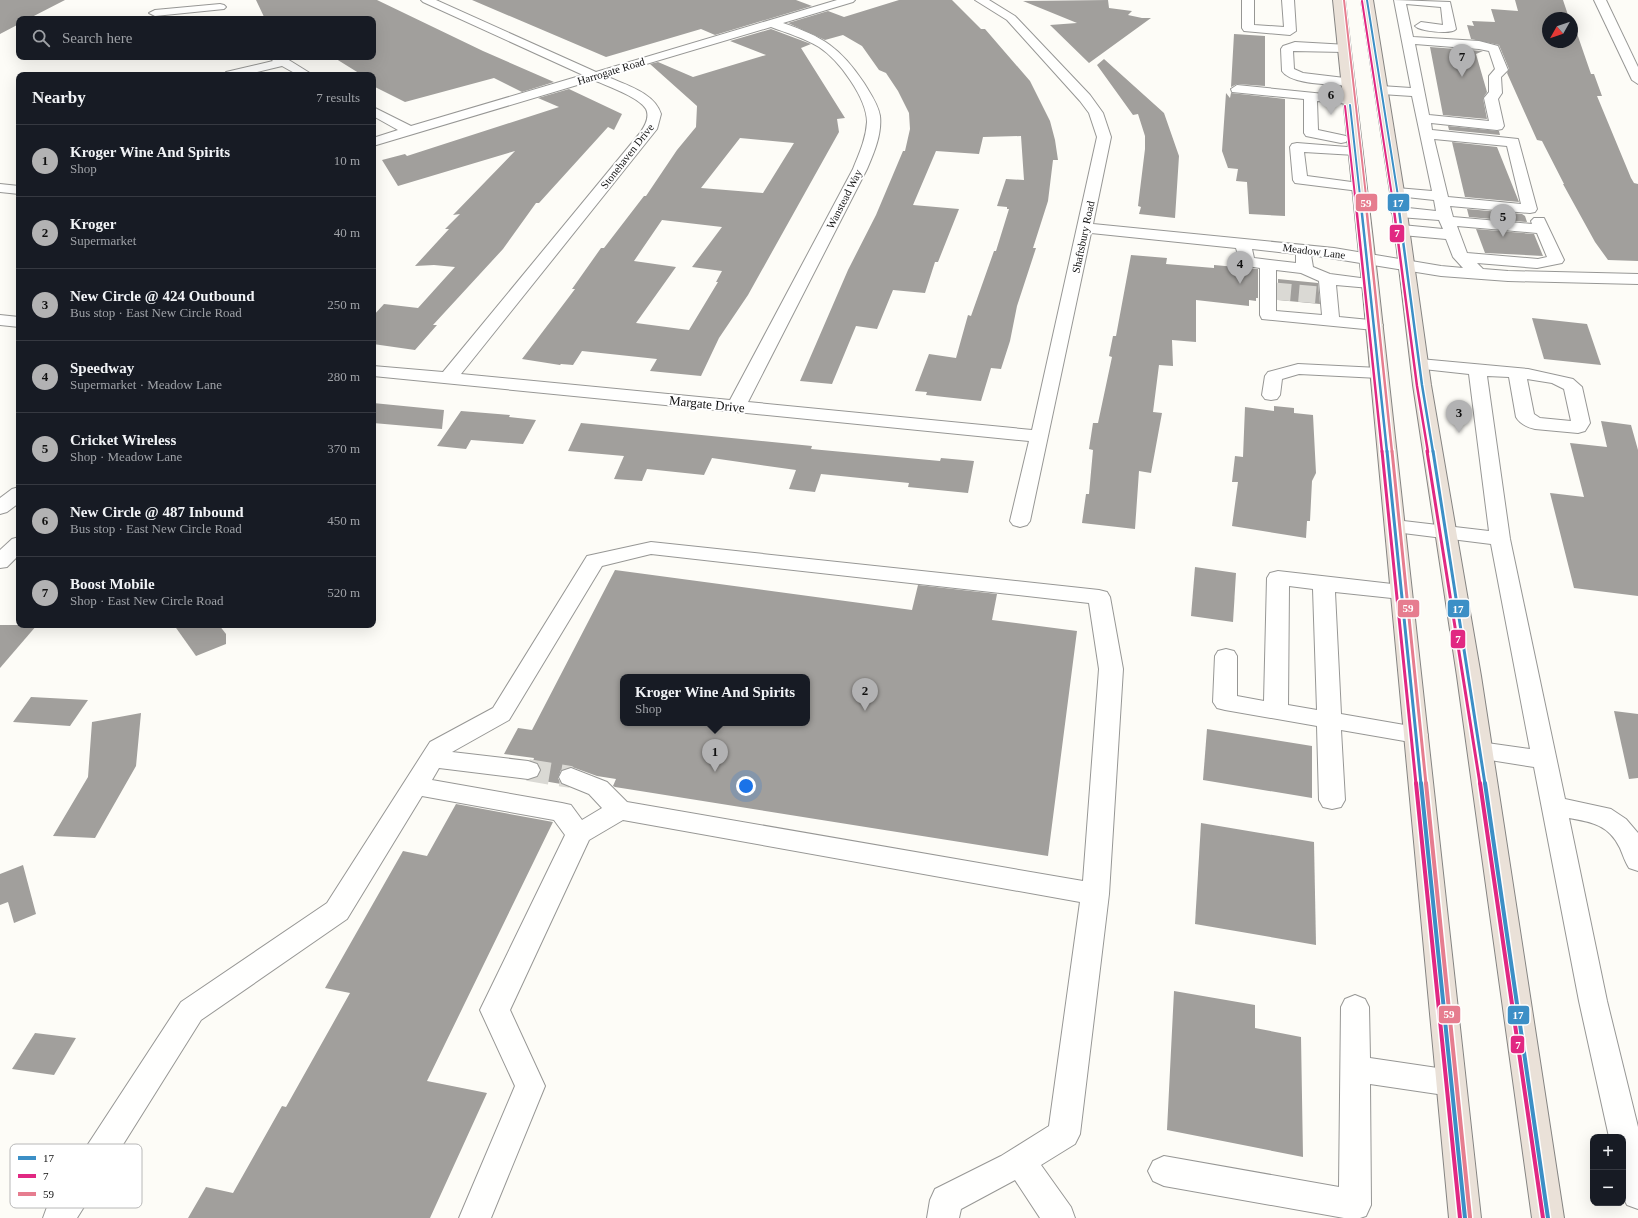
<!DOCTYPE html>
<meta charset="utf-8">
<style>
:root{--surface:#171b24;--page:#242831;--text:#f1f3f6;--muted:#9ea1a6;--line:#363941;--accent:#b2b2b3}
body{margin:0;font-family:Georgia,serif;background:var(--page);color:var(--text)}
.controls{position:absolute;right:12px;bottom:12px;display:grid;overflow:hidden;border-radius:8px;box-shadow:0 4px 16px #0002}
.controls button{width:36px;height:36px;display:grid;place-items:center;padding:0;border:0;border-bottom:1px solid var(--line);background:var(--surface);color:var(--text);font:20px sans-serif}
.compass{position:absolute;left:1542px;top:12px;width:36px;height:36px;border-radius:50%;background:var(--surface);box-shadow:0 4px 16px #0002;rotate:230deg}
.you{position:absolute;left:746px;top:786px;width:14px;height:14px;margin:-10px;border:3px solid #fff;border-radius:50%;background:#1a73e8;box-shadow:0 0 0 6px #1a73e833}
.badge{display:grid;place-items:center;width:26px;height:26px;border-radius:50%;background:var(--accent);color:#111;font-size:13px;font-weight:700}
.pin{position:absolute;translate:-50% -33px;filter:drop-shadow(0 1px 2px #0008)}
.pin::after{content:'';position:absolute;top:21px;width:14px;height:12px;background:inherit;clip-path:polygon(0 0,100% 0,50% 100%)}
.popup{position:absolute;left:620px;top:674px;width:190px;height:52px;box-sizing:border-box;display:grid;place-content:center;border-radius:8px;background:var(--surface);filter:drop-shadow(0 1px 3px #0005);font-size:13px;white-space:nowrap;color:var(--muted)}
.popup b{font-size:15px;color:var(--text)}
.popup::after{content:'';position:absolute;left:50%;top:100%;margin-left:-8px;border:8px solid transparent;border-top-color:var(--surface)}
.list{margin:0;padding:0;list-style:none}
h2{display:flex;justify-content:space-between;align-items:center;height:52px;margin:0;padding:0 16px;font-size:17px}
h2 small{font-size:13px;font-weight:400;color:var(--muted)}
.list li{display:grid;grid-template-columns:26px 1fr auto;gap:12px;align-items:center;box-sizing:border-box;height:72px;padding:0 16px;border-top:1px solid var(--line)}
.list b{display:block;font-size:15px;white-space:nowrap}
.list p{margin:0;font-size:13px;white-space:nowrap;color:var(--muted)}
.list em{font-size:13px;font-style:normal;color:var(--muted)}
.icon{flex:none;width:22px;height:22px;fill:none;stroke:currentColor;stroke-width:2;stroke-linecap:round;stroke-linejoin:round}
.map{position:relative;flex:none;width:1638px;height:1218px;overflow:hidden}
.search{position:absolute;background:var(--surface);box-shadow:0 4px 16px #0002;left:16px;top:16px;width:360px;height:44px;display:flex;align-items:center;gap:10px;box-sizing:border-box;padding:0 14px;border-radius:8px;color:var(--muted);font-size:15px}
.panel{position:absolute;background:var(--surface);box-shadow:0 4px 16px #0002;left:16px;top:72px;width:360px;height:556px;border-radius:8px}
.map>svg:first-child{display:block}
</style>
<div class="map">
<svg width="1638" height="1218" viewBox="0 0 1638 1218">
<rect width="100%" height="100%" fill="#fdfcf7"/>
<g fill="#a19f9c" fill-rule="evenodd">
<polygon points="0,0 65,0 28,19 19,19 19,24 0,34"/>
<polygon points="256,0 377,0 483,51 554,82 522,92 494,78 405,102 373,86 373,75 362,75 333,57 373,57 373,19 265,19"/>
<polygon points="472,0 796,0 812,6 715,35 701,29 606,57"/>
<polygon points="899,0 952,0 981,29 985,29 1030,81 1050,121 1055,140 1058,160 1053,160 1048,201 1033,248 1036,248 1017,306 1010,341 1001,369 991,368 981,401 926,395 927,392 915,391 929,354 956,358 968,315 971,316 994,251 996,251 1009,209 1007,209 1007,207 997,206 1006,179 1024,180 1021,136 983,137 979,154 936,151 913,205 959,209 938,262 935,262 925,293 893,290 877,329 856,326 832,384 800,381 848,270 876,215 903,151 905,151 910,129 909,113 898,91 886,73 879,70 862,46 843,35 825,40 788,23 828,11 844,17"/>
<polygon points="1108,0 1109,8 1132,11 1128,15 1142,18 1151,18 1089,63 1050,25 1077,23 1023,1"/>
<polygon points="1515,0 1563,0 1569,18 1548,18 1548,42 1572,42 1572,19 1591,74 1594,74 1602,96 1597,96 1631,178 1634,183 1638,184 1638,261 1608,260 1595,242 1563,184 1564,184 1542,141 1537,140 1507,73 1509,69 1499,45 1471,39 1467,25 1474,26 1472,21 1495,22 1491,9 1518,11"/>
<path d="M771,29L811,44L801,48L845,118L837,119L839,132L748,295L719,338L701,376L650,371L657,359L582,351L573,365L561,364L560,365L522,359L575,289H572L601,248H604L644,196H646L677,150L696,127L697,106L650,64L658,62L693,77L766,55L730,41ZM740,138L794,143L763,193L701,188ZM662,220L722,227L692,267L722,271L716,282H718L689,330L636,323L676,267L634,261Z"/>
<polygon points="1234,34 1265,36 1265,86 1237,84 1231,87"/>
<polygon points="1430,47 1483,51 1476,54 1487,92 1483,98 1487,119 1443,115"/>
<polygon points="1104,59 1164,113 1179,156 1175,218 1139,214 1141,207 1138,206 1145,149 1145,136 1138,114 1133,115 1097,65"/>
<polygon points="569,89 622,114 614,130 608,127 539,203 536,203 503,249 433,325 437,325 415,350 373,344 373,316 384,304 418,308 455,267 434,265 415,266 449,229 445,229 460,214 453,215 515,151 398,186 382,160 405,154 407,156 559,107 538,98"/>
<polygon points="1226,93 1230,98 1231,93 1285,99 1285,216 1249,214 1247,182 1236,181 1238,169 1228,168 1222,151"/>
<polygon points="1448,126 1499,131 1500,135 1449,130"/>
<polygon points="1452,142 1497,147 1519,202 1465,197"/>
<polygon points="1467,209 1522,214 1525,216 1527,222 1469,217"/>
<polygon points="1476,229 1534,234 1543,256 1485,253"/>
<polygon points="1131,255 1167,258 1166,264 1214,268 1214,265 1258,269 1258,298 1256,298 1256,301 1249,300 1249,306 1196,300 1196,342 1172,340 1173,366 1159,365 1153,412 1162,413 1151,473 1139,471 1135,529 1082,523 1086,494 1089,494 1093,450 1089,449 1093,423 1098,423 1112,357 1109,356 1113,336 1116,336"/>
<polygon points="1278,279 1318,283 1320,304 1278,300"/>
<polygon points="1532,318 1587,324 1601,365 1544,359"/>
<polygon points="373,403 444,410 442,429 373,423"/>
<polygon points="1274,406 1294,408 1294,413 1313,415 1316,473 1312,481 1310,521 1307,521 1306,538 1232,526 1238,482 1232,482 1235,456 1243,457 1245,407 1274,411"/>
<polygon points="461,411 510,415 509,417 536,420 523,444 471,440 466,449 437,446"/>
<polygon points="1601,421 1631,425 1638,450 1638,596 1574,588 1550,493 1584,497 1570,443 1607,447"/>
<polygon points="581,423 812,446 811,449 940,461 941,458 974,461 968,493 908,487 909,483 821,474 815,492 789,489 796,470 712,458 704,475 647,469 642,481 614,479 624,456 568,451"/>
<polygon points="1195,567 1236,573 1233,622 1191,616"/>
<path d="M615,570L912,610L918,585L997,594L992,620L1077,631L1048,856L615,787L613,786L616,779L597,776L572,767L561,770L558,778L561,784L532,779L538,777L541,771L538,763L533,761L534,758L504,754L518,728L532,730ZM623,677H807V723H623Z"/>
<polygon points="0,625 37,625 0,668"/>
<polygon points="174,625 219,625 226,634 226,644 196,656"/>
<polygon points="31,697 88,700 70,726 13,722"/>
<polygon points="1614,711 1638,714 1638,778 1629,779"/>
<polygon points="141,713 136,766 95,838 53,836 88,777 92,722"/>
<polygon points="1207,729 1312,746 1312,798 1203,780"/>
<polygon points="456,804 553,822 427,1081 487,1093 430,1218 188,1218 206,1187 233,1193 282,1106 286,1107 350,993 325,988 403,851 427,856"/>
<polygon points="1201,823 1314,842 1316,945 1195,924"/>
<polygon points="23,865 36,914 14,923 8,902 0,905 0,874"/>
<polygon points="1174,991 1255,1005 1255,1028 1301,1037 1303,1157 1167,1130"/>
<polygon points="35,1033 76,1038 54,1075 12,1069"/>
</g>
<g fill="none" stroke-linecap="round" stroke-linejoin="round">
<polyline stroke="#dad9d4" stroke-width="17" stroke-dasharray="17 8" stroke-linecap="butt" points="1274,291 1319,295"/>
<polyline stroke="#dad9d4" stroke-width="22" stroke-dasharray="22 11" stroke-linecap="butt" points="528,770 571,777"/>
<defs>
<g id="minor">
<path d="M421,0H436L596,72L837,0H855L853,2L783,23C823,37 840,47 864,83C870,93 878,104 880,116C882,134 874,153 867,169L748,402L1032,430L1097,137L1089,113L1080,101L1007,20L975,0H989L1015,16L1090,95L1103,113L1111,137L1093,224L1334,248L1441,266L1463,268L1453,257L1446,239L1402,235L1397,233L1394,230L1397,227L1402,225L1443,229L1439,220L1399,217L1394,215L1391,212L1394,209L1399,207L1436,211L1434,200L1397,196L1392,195L1390,192L1392,189L1397,188L1432,191L1412,96L1381,94L1375,90L1381,86L1411,88L1394,0L1450,2L1456,29C1451,35 1419,31 1415,26L1421,22L1443,25L1441,7L1406,4L1413,37L1479,41L1498,46L1508,70L1501,77L1502,93L1498,99L1504,126L1502,129L1497,130L1431,123L1432,130L1518,139L1537,209L1535,212L1530,213L1450,206L1453,217L1532,224L1531,221L1534,218H1544L1564,260L1562,263L1537,268L1477,263L1483,269L1508,271L1638,274V284L1508,281L1441,276L1311,255L1313,267L1330,274L1376,280L1378,283L1376,286L1370,288L1336,285L1339,317L1380,321L1383,325L1380,329L1374,330L1262,319L1260,315V268L1241,265L1236,248L1091,233L1030,521L1027,525L1020,527L1013,525L1010,521L1029,441L373,376V366L443,372L640,133C645,126 650,117 646,109C639,97 607,86 594,80L373,146V138L398,130L373,116V107L411,126L583,75L423,2ZM771,27C787,33 804,38 819,47C839,60 867,98 867,122C866,139 859,154 853,169L730,400L461,374L657,129L661,114C654,92 625,85 606,76ZM1415,44L1479,49L1489,51L1495,69L1489,76V92L1484,98L1489,121L1429,115ZM1434,139L1507,146L1521,204L1448,197ZM1457,226L1537,233L1547,257L1538,259L1467,253ZM1252,249L1296,254V263L1254,258ZM1276,270L1301,273L1319,281L1322,315L1276,311Z"/>
<polygon points="1242,0 1254,0 1254,25 1284,27 1282,0 1294,0 1296,31 1290,35 1244,31 1242,28"/>
<polygon points="1594,0 1606,0 1638,67 1638,84 1632,80"/>
<polygon points="220,4 224,5 226,7 224,9 155,16 149,13 155,10"/>
<path d="M1295,42L1348,45L1350,48L1344,52L1293,51L1294,69L1303,73L1353,79L1354,82L1353,85L1348,86C1332,84 1291,85 1282,71L1281,49L1283,46Z"/>
<polygon points="269,57 284,57 313,75 298,75 282,66 245,75 224,75 226,72 273,61"/>
<polygon points="1237,85 1354,97 1356,100 1354,103 1349,104 1317,101 1318,130 1346,136 1348,139 1346,142 1341,143 1306,136 1304,133 1304,99 1232,92 1231,89"/>
<polygon points="1297,143 1360,148 1362,151 1360,154 1355,155 1304,152 1307,176 1359,183 1364,184 1366,187 1364,190 1359,191 1295,183 1293,180 1290,147 1292,144"/>
<polygon points="0,184 19,186 19,194 0,192"/>
<polygon points="0,315 19,317 19,327 0,325"/>
<path d="M1420,359L1528,369L1573,379L1582,387L1590,423L1585,431L1578,433L1535,429C1527,427 1520,424 1516,417L1509,377L1487,376L1510,539L1565,799L1611,809L1626,819L1638,833V871L1629,868C1625,862 1623,855 1620,848C1609,825 1592,822 1569,818L1607,1001L1638,1127V1209L1627,1205L1623,1197V1137H1609L1579,1001L1534,767L1471,757L1468,751L1471,745L1480,742L1530,749L1491,544L1395,532L1388,530L1385,526L1388,522L1395,520L1489,531L1469,374L1414,368L1411,364L1414,360ZM1527,379L1552,383L1564,389L1571,421L1540,418L1534,414Z"/>
<polygon points="1298,364 1379,368 1385,369 1388,373 1385,377 1379,378 1299,374 1282,379 1280,395 1277,399 1271,400 1265,399 1262,395 1265,376 1268,372"/>
<polygon points="19,487 19,503 7,512 0,514 0,498 12,489"/>
<polygon points="19,537 19,555 7,567 0,568 0,550 12,539"/>
<path d="M651,542L1099,590L1107,592L1110,597L1123,669L1109,894L1080,1134L1075,1144L1041,1165L1071,1207L1075,1218H1040L1015,1180L961,1209L959,1218H927L930,1200L935,1189L1001,1156L1049,1126L1080,902L623,820L589,840L510,1010L545,1086L491,1218H459L515,1086L480,1010L565,835L554,820L422,796L347,919L201,1020L77,1218H43L47,1207L181,1002L327,903L430,742L493,708L587,556ZM651,554L1089,603L1099,669L1083,881L627,802L607,782L571,768L562,771L559,777L562,783L589,794L602,808L582,820L571,805L562,803L432,780L439,768L528,779L537,776L540,770L537,764L528,761L452,752L509,720L602,566Z"/>
<path d="M1278,571L1401,585L1409,587L1412,592L1409,597L1401,599L1335,592L1341,714L1416,727L1425,729L1428,735L1425,741L1416,743L1341,730L1345,800L1341,807L1332,809L1323,807L1319,800L1317,726L1225,710L1217,708L1213,702L1215,656L1218,651L1226,649L1234,651L1237,656V696L1264,701L1267,578L1270,573ZM1289,586L1313,589L1317,710L1288,705Z"/>
<polygon points="1355,995 1365,999 1369,1007 1370,1058 1451,1070 1462,1074 1466,1083 1462,1092 1451,1096 1370,1084 1371,1205 1366,1216 1360,1218 1344,1218 1164,1186 1153,1181 1148,1171 1153,1161 1164,1156 1339,1187 1341,1007 1345,999"/>
</g>
<g id="highway">
<polygon points="1333,0 1345,0 1378,283 1481,1218 1449,1218 1362,283"/>
<polygon points="1361,0 1373,0 1404,192 1431,385 1481,676 1564,1218 1532,1218 1457,676 1413,385 1390,192"/>
</g>
</defs>
<use href="#minor" stroke="#979795" stroke-width="2"/>
<use href="#highway" stroke="#858482" stroke-width="2"/>
<use href="#minor" fill="#fffffe" fill-rule="evenodd"/>
<use href="#highway" fill="#eae1d8" fill-rule="evenodd"/>
<defs>
<g id="bus-1-far3">
<polyline points="1367,0 1398,196"/>
<polyline points="1350,105 1360,196"/>
</g>
<g id="bus-1-far2">
<polyline points="1360,195 1387,452"/>
<polyline points="1397,195 1422,385 1433,452"/>
</g>
<g id="bus-1-far1">
<polyline points="1387,451 1421,784"/>
<polyline points="1433,451 1485,784"/>
</g>
<g id="bus-1">
<polyline points="1421,783 1465,1218"/>
<polyline points="1485,783 1548,1218"/>
</g>
<g id="bus-2-far3">
<polyline points="1362,1 1392,196"/>
<polyline points="1345,106 1355,196"/>
</g>
<g id="bus-2-far2">
<polyline points="1355,195 1382,452"/>
<polyline points="1392,195 1417,386 1428,452"/>
</g>
<g id="bus-2-far1">
<polyline points="1382,451 1416,784"/>
<polyline points="1427,451 1480,784"/>
</g>
<g id="bus-2">
<polyline points="1416,783 1460,1218"/>
<polyline points="1480,783 1543,1218"/>
</g>
<polyline id="bus-3-far3" points="1344,0 1366,196"/>
<polyline id="bus-3-far2" points="1365,195 1392,452"/>
<polyline id="bus-3-far1" points="1392,451 1426,784"/>
<polyline id="bus-3" points="1426,783 1470,1217"/>
</defs>
<use href="#bus-1-far3" stroke="#fff" stroke-width="4"/>
<use href="#bus-1-far2" stroke="#fff" stroke-width="5"/>
<use href="#bus-1-far1" stroke="#fff" stroke-width="6"/>
<use href="#bus-1" stroke="#fff" stroke-width="7"/>
<use href="#bus-2-far3" stroke="#fff" stroke-width="4"/>
<use href="#bus-2-far2" stroke="#fff" stroke-width="5"/>
<use href="#bus-2-far1" stroke="#fff" stroke-width="6"/>
<use href="#bus-2" stroke="#fff" stroke-width="7"/>
<use href="#bus-3-far3" stroke="#fff" stroke-width="4"/>
<use href="#bus-3-far2" stroke="#fff" stroke-width="5"/>
<use href="#bus-3-far1" stroke="#fff" stroke-width="6"/>
<use href="#bus-3" stroke="#fff" stroke-width="7"/>
<use href="#bus-1-far3" stroke="#3c8fc6" stroke-width="2"/>
<use href="#bus-1-far2" stroke="#3c8fc6" stroke-width="2.5"/>
<use href="#bus-1-far1" stroke="#3c8fc6" stroke-width="3"/>
<use href="#bus-1" stroke="#3c8fc6" stroke-width="4"/>
<use href="#bus-2-far3" stroke="#e12882" stroke-width="2"/>
<use href="#bus-2-far2" stroke="#e12882" stroke-width="2.5"/>
<use href="#bus-2-far1" stroke="#e12882" stroke-width="3"/>
<use href="#bus-2" stroke="#e12882" stroke-width="4"/>
<use href="#bus-3-far3" stroke="#e67d8f" stroke-width="2"/>
<use href="#bus-3-far2" stroke="#e67d8f" stroke-width="2.5"/>
<use href="#bus-3-far1" stroke="#e67d8f" stroke-width="3"/>
<use href="#bus-3" stroke="#e67d8f" stroke-width="4"/>
</g>
<g text-anchor="middle" dominant-baseline="central" stroke-width="4" stroke-linejoin="round" paint-order="stroke">
<g font-size="11" fill="#111" stroke="#fff">
<text transform="translate(611 71) rotate(-17)">Harrogate Road</text>
<text transform="translate(627 156) rotate(-52)">Stonehaven Drive</text>
<text transform="translate(844 199) rotate(-63)">Wanstead Way</text>
<text transform="translate(1083 237) rotate(-78)">Shaftsbury Road</text>
<text transform="translate(1314 251) rotate(7)">Meadow Lane</text>
</g>
<g font-size="13" fill="#111" stroke="#fff">
<text transform="translate(707 404) rotate(6)">Margate Drive</text>
</g>
</g>
<rect x="10" y="1144" width="132" height="64" rx="6" fill="#fff" stroke="#b8b8b8" stroke-width="1"/>
<rect x="18" y="1156" width="18" height="4" fill="#3c8fc6"/>
<rect x="18" y="1174" width="18" height="4" fill="#e12882"/>
<rect x="18" y="1192" width="18" height="4" fill="#e67d8f"/>
<g font-size="11" fill="#111">
<text x="43" y="1162">17</text>
<text x="43" y="1180">7</text>
<text x="43" y="1198">59</text>
</g>
<g stroke="#fff" stroke-width="1.5">
<rect x="1355" y="193" width="23" height="19" rx="4" fill="#e67d8f"/>
<rect x="1387" y="193" width="23" height="19" rx="4" fill="#3c8fc6"/>
<rect x="1389" y="224" width="16" height="19" rx="4" fill="#e12882"/>
<rect x="1397" y="599" width="23" height="19" rx="4" fill="#e67d8f"/>
<rect x="1447" y="599" width="23" height="19" rx="4" fill="#3c8fc6"/>
<rect x="1450" y="629" width="16" height="20" rx="4" fill="#e12882"/>
<rect x="1438" y="1005" width="23" height="19" rx="4" fill="#e67d8f"/>
<rect x="1507" y="1005" width="23" height="20" rx="4" fill="#3c8fc6"/>
<rect x="1510" y="1035" width="15" height="19" rx="4" fill="#e12882"/>
</g>
<g font-size="11" text-anchor="middle" font-weight="bold" fill="#fff">
<text x="1366" y="207">59</text>
<text x="1398" y="207">17</text>
<text x="1397" y="237">7</text>
<text x="1408" y="612">59</text>
<text x="1458" y="613">17</text>
<text x="1458" y="643">7</text>
<text x="1449" y="1018">59</text>
<text x="1518" y="1019">17</text>
<text x="1518" y="1049">7</text>
</g>
</svg>
<div class="controls">
<button>+</button>
<button>−</button>
</div>
<svg class="compass" viewBox="-18 -18 36 36"><path d="M0-13l5 13h-10z" fill="#e53935"/><path d="M0 13l5-13h-10z" fill="#9ea1a6"/></svg>
<div class="you"></div>
<div class="pin badge" style="left:715px;top:772px">1</div>
<div class="popup"><b>Kroger Wine And Spirits</b>Shop</div>
<div class="pin badge" style="left:865px;top:711px">2</div>
<div class="pin badge" style="left:1459px;top:433px">3</div>
<div class="pin badge" style="left:1240px;top:284px">4</div>
<div class="pin badge" style="left:1503px;top:237px">5</div>
<div class="pin badge" style="left:1331px;top:115px">6</div>
<div class="pin badge" style="left:1462px;top:77px">7</div>
<div class="search"><svg class="icon" aria-label="search" viewBox="0 0 24 24"><circle cx="10" cy="10" r="6"/><path d="M15 15l6 6"/></svg>Search here</div>
<section class="panel">
<h2>Nearby<small>7 results</small></h2>
<ul class="list">
<li><span class="badge">1</span><div><b>Kroger Wine And Spirits</b><p>Shop</p></div><em>10 m</em></li>
<li><span class="badge">2</span><div><b>Kroger</b><p>Supermarket</p></div><em>40 m</em></li>
<li><span class="badge">3</span><div><b>New Circle @ 424 Outbound</b><p>Bus stop · East New Circle Road</p></div><em>250 m</em></li>
<li><span class="badge">4</span><div><b>Speedway</b><p>Supermarket · Meadow Lane</p></div><em>280 m</em></li>
<li><span class="badge">5</span><div><b>Cricket Wireless</b><p>Shop · Meadow Lane</p></div><em>370 m</em></li>
<li><span class="badge">6</span><div><b>New Circle @ 487 Inbound</b><p>Bus stop · East New Circle Road</p></div><em>450 m</em></li>
<li><span class="badge">7</span><div><b>Boost Mobile</b><p>Shop · East New Circle Road</p></div><em>520 m</em></li>
</ul>
</section>
</div>
